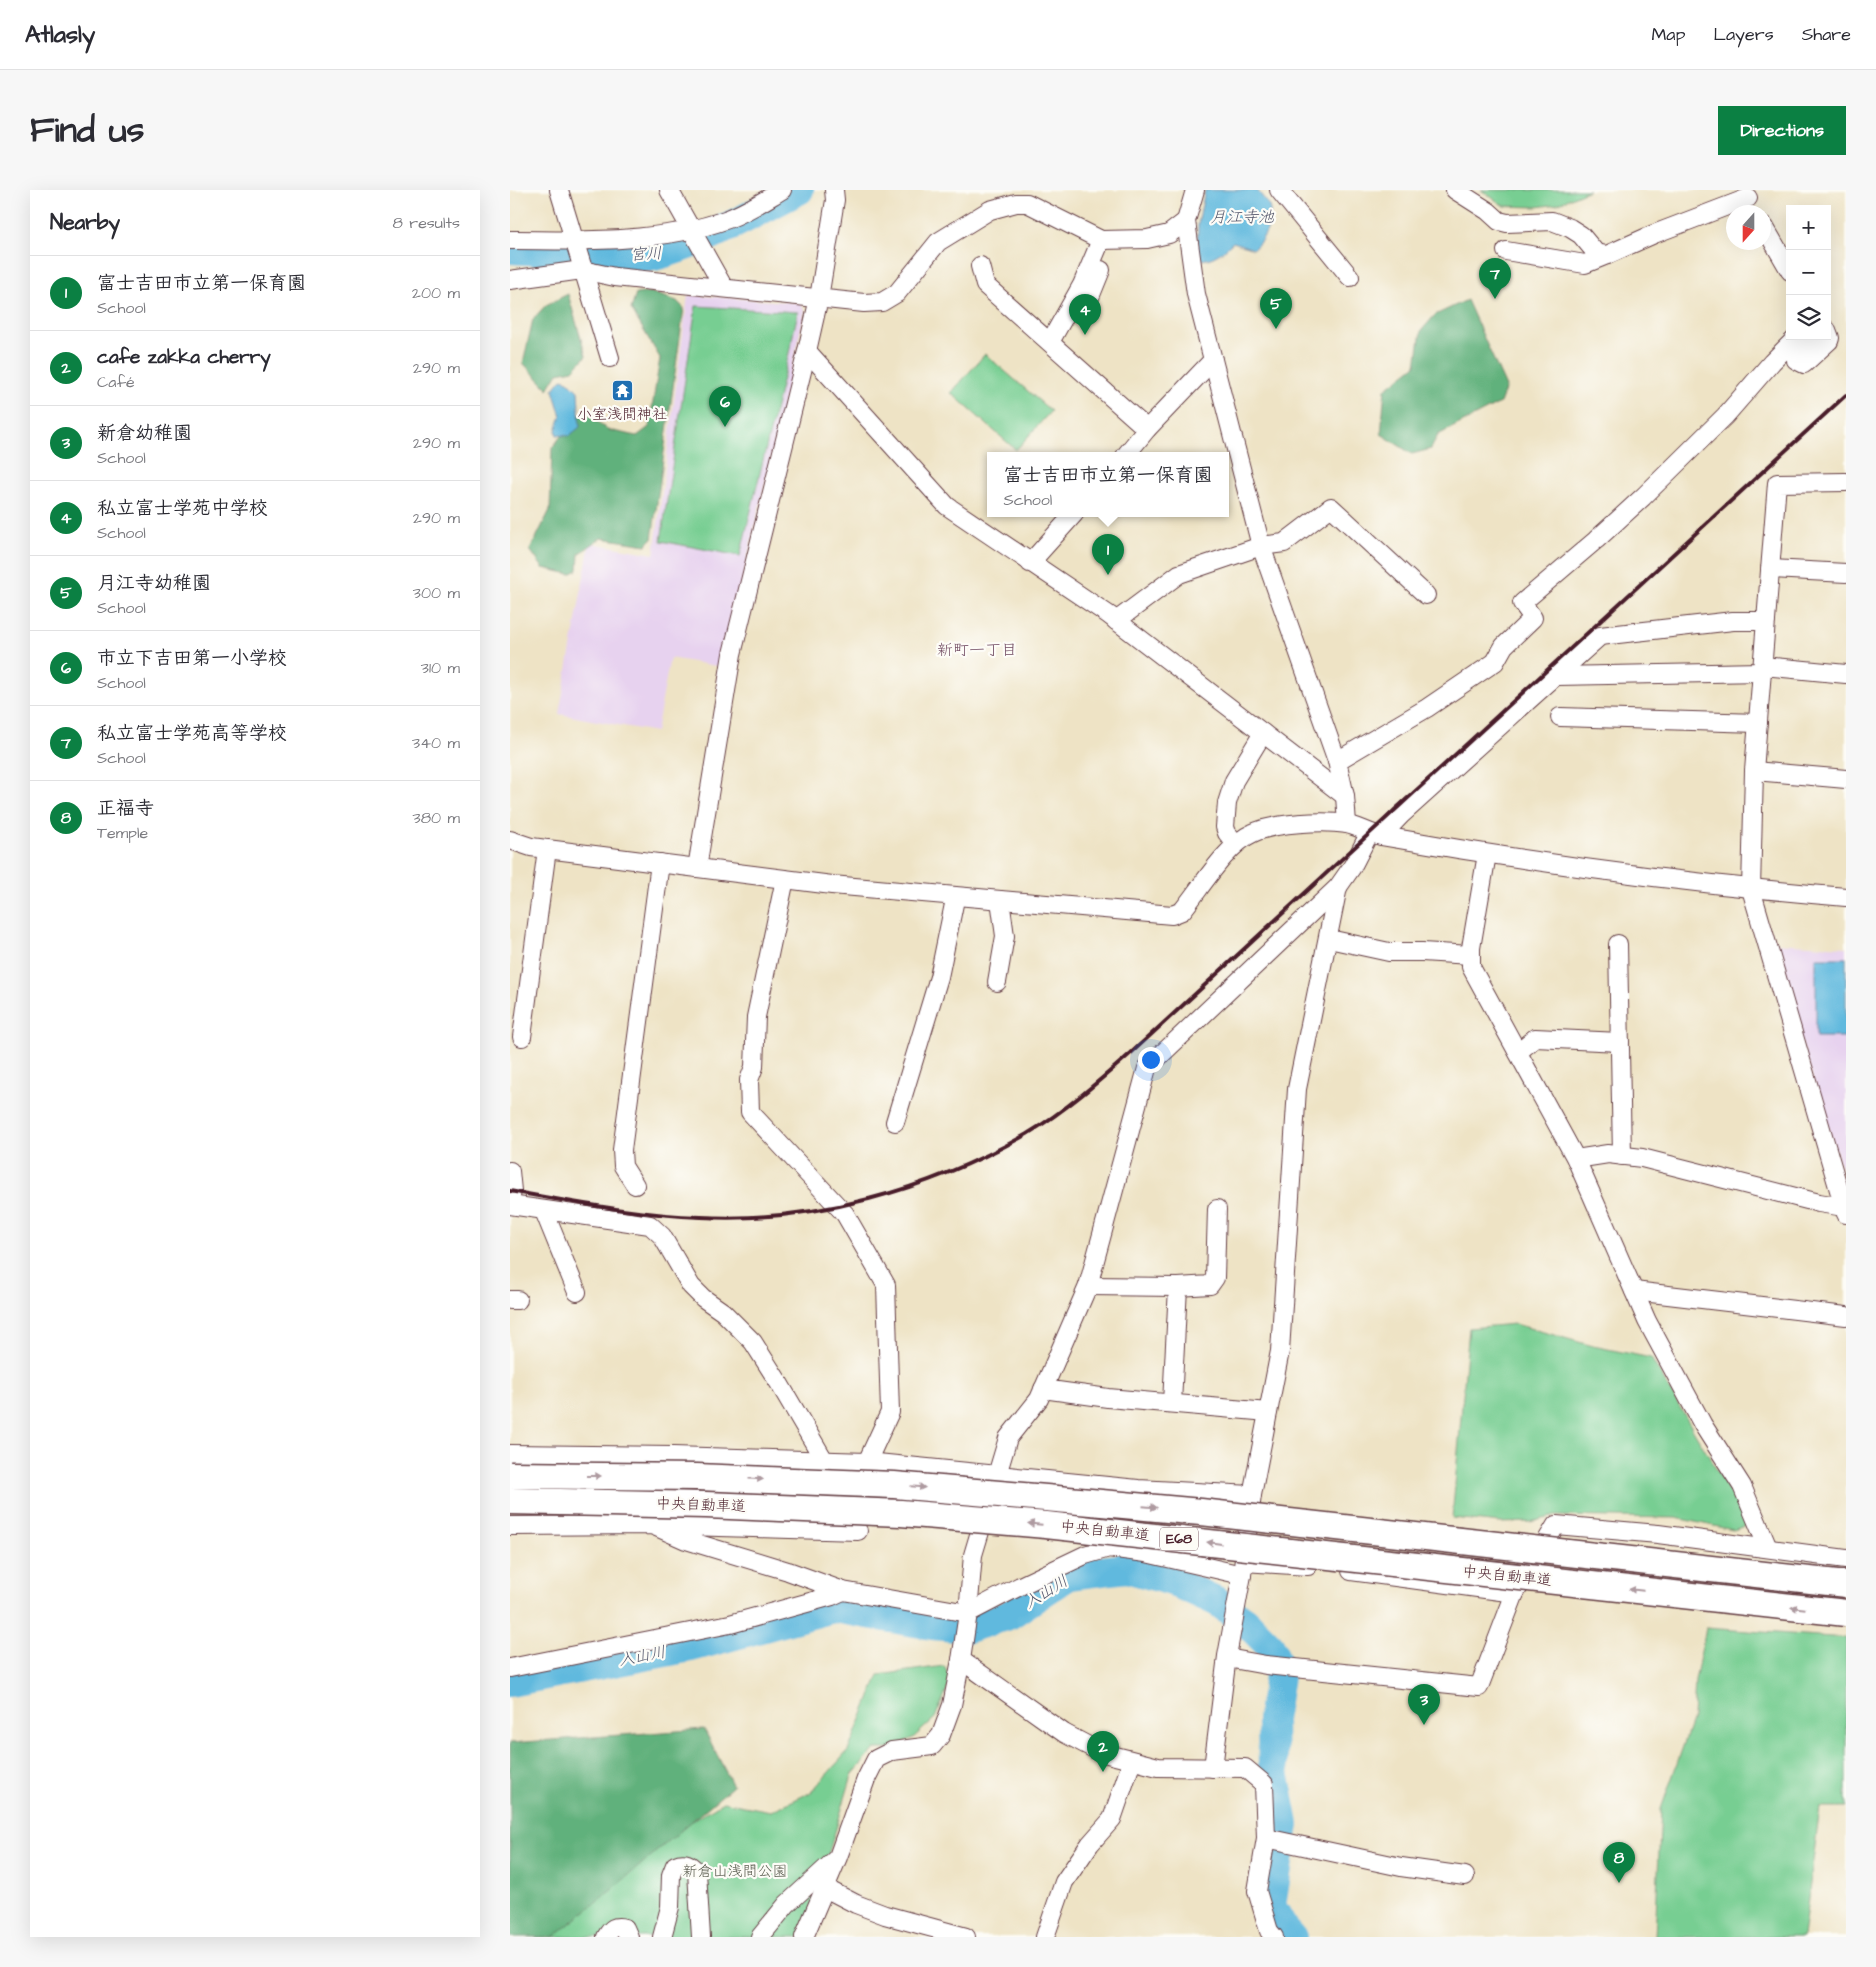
<!DOCTYPE html>
<meta charset="utf-8">
<style>
:root{--surface:#fff;--page:#f7f7f7;--text:#2b2b33;--muted:#7c7c81;--line:#e1e1e2;--accent:#0b8043}
body{margin:0;font-family:"Architects Daughter","Klee One",sans-serif;background:var(--page);color:var(--text)}
.controls{position:absolute;right:15px;top:15px;display:grid;overflow:hidden;border-radius:0px;box-shadow:0 5px 20px #0002}
.controls button{width:45px;height:45px;display:grid;place-items:center;padding:0;border:0;border-bottom:1px solid var(--line);background:var(--surface);color:var(--text);font:25px sans-serif}
.compass{position:absolute;left:1216px;top:15px;width:45px;height:45px;border-radius:50%;background:var(--surface);box-shadow:0 5px 20px #0002;rotate:201deg}
.you{position:absolute;left:640px;top:869px;width:18px;height:18px;margin:-12px;border:4px solid #fff;border-radius:50%;background:#1a73e8;box-shadow:0 0 0 8px #1a73e833}
.badge{display:grid;place-items:center;width:32px;height:32px;border-radius:50%;background:var(--accent);color:#fff;font-size:16px;font-weight:700}
.pin{position:absolute;translate:-50% -41px;filter:drop-shadow(0 1px 2px #0008)}
.pin::after{content:'';position:absolute;top:26px;width:18px;height:15px;background:inherit;clip-path:polygon(0 0,100% 0,50% 100%)}
.popup{position:absolute;left:477px;top:262px;width:242px;height:65px;box-sizing:border-box;display:grid;place-content:center;border-radius:0px;background:var(--surface);filter:drop-shadow(0 1px 4px #0005);font-size:16px;white-space:nowrap;color:var(--muted)}
.popup b{font-size:19px;color:var(--text)}
.popup::after{content:'';position:absolute;left:50%;top:100%;margin-left:-10px;border:10px solid transparent;border-top-color:var(--surface)}
.list{margin:0;padding:0;list-style:none}
h2{display:flex;justify-content:space-between;align-items:center;height:65px;margin:0;padding:0 20px;font-size:21px}
h2 small{font-size:16px;font-weight:400;color:var(--muted)}
.list li{display:grid;grid-template-columns:32px 1fr auto;gap:15px;align-items:center;box-sizing:border-box;height:75px;padding:0 20px;border-top:1px solid var(--line)}
.list b{display:block;font-size:19px;white-space:nowrap}
.list p{margin:0;font-size:16px;white-space:nowrap;color:var(--muted)}
.list em{font-size:16px;font-style:normal;color:var(--muted)}
.icon{flex:none;width:28px;height:28px;fill:none;stroke:currentColor;stroke-width:2;stroke-linecap:round;stroke-linejoin:round}
.map{position:relative;flex:none;width:1336px;height:1747px;overflow:hidden;border-radius:0px}
header{display:flex;align-items:center;gap:30px;box-sizing:border-box;height:70px;padding:0 25px;background:var(--surface);border-bottom:1px solid var(--line)}
header strong{font-size:24px}
nav{display:flex;gap:28px;margin-inline-start:auto;font-size:18px}
.intro{display:flex;align-items:center;justify-content:space-between;box-sizing:border-box;height:120px;padding:0 30px}
h1{margin:0;font-size:35px}
.button{padding:12px 22px;border-radius:0px;background:var(--accent);color:#fff;font-size:18px;font-weight:700}
main{display:flex;gap:30px;padding:0 30px}
aside{flex:1;background:var(--surface);border-radius:0px;box-shadow:0 5px 20px #0002}
.map>svg:first-child{display:block}
</style>
<header>
<strong>Atlasly</strong>
<nav><a>Map</a><a>Layers</a><a>Share</a></nav>
</header>
<div class="intro"><h1>Find us</h1><a class="button">Directions</a></div>
<main>
<aside>
<h2>Nearby<small>8 results</small></h2>
<ul class="list">
<li><span class="badge">1</span><div><b>富士吉田市立第一保育園</b><p>School</p></div><em>200 m</em></li>
<li><span class="badge">2</span><div><b>cafe zakka cherry</b><p>Café</p></div><em>290 m</em></li>
<li><span class="badge">3</span><div><b>新倉幼稚園</b><p>School</p></div><em>290 m</em></li>
<li><span class="badge">4</span><div><b>私立富士学苑中学校</b><p>School</p></div><em>290 m</em></li>
<li><span class="badge">5</span><div><b>月江寺幼稚園</b><p>School</p></div><em>300 m</em></li>
<li><span class="badge">6</span><div><b>市立下吉田第一小学校</b><p>School</p></div><em>310 m</em></li>
<li><span class="badge">7</span><div><b>私立富士学苑高等学校</b><p>School</p></div><em>340 m</em></li>
<li><span class="badge">8</span><div><b>正福寺</b><p>Temple</p></div><em>380 m</em></li>
</ul>
</aside>
<div class="map">
<svg width="1336" height="1747" viewBox="0 0 1336 1747">
<rect width="100%" height="100%" fill="#fdfcf7"/>
<filter id="ink" filterUnits="userSpaceOnUse"><feTurbulence type="fractalNoise" baseFrequency=".02" numOctaves="2"/><feDisplacementMap in="SourceGraphic" scale="10" xChannelSelector="R" yChannelSelector="G"/><feConvolveMatrix kernelMatrix="1 2 1 2 8 2 1 2 1" color-interpolation-filters="sRGB"/></filter>
<filter id="wash" filterUnits="userSpaceOnUse"><feTurbulence type="fractalNoise" baseFrequency=".0096" numOctaves="4" result="noise"/><feDisplacementMap in="SourceGraphic" scale="20" xChannelSelector="R" yChannelSelector="G"/><feGaussianBlur stdDeviation="1.12" result="paint"/><feColorMatrix in="noise" values="0 0 0 0 0 0 0 0 0 0 0 0 0 0 0 0 0 1.4 0 .05"/><feComposite in="paint" operator="in"/></filter>
<g filter="url(#wash)">
<rect width="100%" height="100%" fill="#eee3c5"/>
<g fill="#e7d2ef">
<polygon points="178,105 290,113 295,121 212,477 160,468 146,542 49,524 80,353 144,364"/>
<polygon points="1264,753 1336,757 1336,993 1290,848"/>
</g>
<g fill="#77ce92" stroke="#60765e">
<polygon points="971,0 1079,0 1047,14 1027,17 994,16"/>
<polygon points="186,116 288,122 279,163 230,366 151,351"/>
<polygon points="475,164 541,221 506,260 441,203"/>
<polygon points="1005,1134 1083,1156 1141,1168 1225,1311 1237,1336 1223,1340 1166,1328 1046,1326 1020,1332 991,1333 942,1328 959,1138"/>
<polygon points="1196,1438 1336,1448 1336,1618 1310,1618 1293,1747 1145,1747 1151,1619 1183,1528 1185,1490"/>
<polygon points="434,1476 441,1490 425,1528 403,1548 380,1559 365,1559 342,1585 308,1699 291,1747 26,1747 150,1651 213,1612 261,1621 301,1602 338,1561 369,1485"/>
</g>
<g fill="#61b17c" stroke="#566854">
<polygon points="140,102 167,111 174,118 142,349 136,355 91,348 69,364 68,380 60,384 33,378 20,360 40,320 42,258 54,242 51,229 78,224 98,240 127,246 139,237 150,168 121,119 126,104"/>
<polygon points="58,104 76,166 63,180 48,183 38,199 13,173 23,129 36,115"/>
<polygon points="957,110 996,197 990,213 928,245 921,259 902,264 871,244 875,199 906,175 911,141 925,125"/>
<polygon points="194,1539 223,1596 92,1708 43,1747 0,1747 0,1553"/>
</g>
<g fill="#61b9de" stroke="#566c84">
<path d="M695,0H747C751,5 756,11 759,16C764,30 754,51 743,59L723,52C713,62 703,70 689,70L687,67L688,34Z"/>
<polygon points="52,189 58,191 68,201 70,237 59,246 47,245 46,240 51,226 43,200"/>
<rect x="1306" y="768" width="30" height="79"/>
</g>
<g fill="none" stroke-linecap="round" stroke-linejoin="round">
<g stroke="#61b9de" stroke-width="30">
<path d="M0,59L139,67C187,57 244,23 289,0"/>
<polyline points="0,1492 181,1457 323,1418 422,1435 458,1438 499,1425 559,1385 617,1378 662,1391 706,1411 735,1431 760,1456 770,1480 762,1530 763,1577 774,1634 761,1716 773,1737 782,1747"/>
</g>
</g>
</g>
<g filter="url(#ink)">
<g fill="none" stroke-linecap="round" stroke-linejoin="round">
<defs>
<g id="minor">
<polyline points="49,0 100,168"/>
<polyline points="159,0 214,98"/>
<polyline points="685,0 676,31 686,104 751,356 827,571 835,606 837,634"/>
<polyline points="769,0 840,87"/>
<polyline points="945,0 978,21 989,31 997,33 1042,31 1060,38 1071,45 1086,63 1097,65 1144,44 1238,8"/>
<polyline points="1254,36 1280,81"/>
<path d="M0,50C69,51 154,53 218,29C237,22 255,10 272,0"/>
<polyline points="996,61 1075,74 1097,65"/>
<polyline points="470,76 475,95 637,239"/>
<polyline points="0,90 72,80 105,87 354,113 372,112 387,103 428,52 480,20 506,13 517,13 591,50 637,49 659,44 676,31"/>
<polyline points="578,112 591,80"/>
<polyline points="1307,146 1286,162 1286,170 1294,174 1319,151 1320,148 1317,140"/>
<polyline points="540,152 572,95 591,50"/>
<polyline points="297,161 437,316 599,425 835,606"/>
<polyline points="615,266 637,239 703,170"/>
<polyline points="1336,292 1267,293 1244,581 1241,699 1336,1024"/>
<polyline points="520,373 564,324"/>
<polyline points="1260,379 1336,383"/>
<polyline points="606,431 669,384 751,356 774,353 821,317 916,405"/>
<polyline points="1253,476 1336,484"/>
<polyline points="1047,486 1252,482"/>
<polyline points="1050,527 1248,533"/>
<polyline points="827,571 917,518 985,472 994,456 1023,428 1012,413 1086,350 1133,307 1215,226 1262,172 1288,146"/>
<polyline points="1244,581 1336,589"/>
<polyline points="871,646 891,625 1090,446 1223,431 1256,431"/>
<path d="M0,650L21,657L322,695L662,725L672,721C690,699 717,654 743,643C763,633 814,630 836,634C848,636 859,644 872,646C1025,673 1181,694 1336,707"/>
<polyline points="726,654 717,643 715,637 717,613 724,591 753,543"/>
<polyline points="977,664 961,758 961,777 1066,969 1137,1131 1193,1235 1232,1296 1258,1358"/>
<polyline points="187,678 222,464 297,161 309,108 325,10 324,0"/>
<polyline points="275,689 246,827 244,877 239,890 240,922 335,1024 376,1095 380,1222 357,1272"/>
<polyline points="819,749 879,762 912,762 961,765"/>
<polyline points="1108,754 1112,966"/>
<polyline points="487,792 495,746 490,710"/>
<polyline points="12,847 37,659"/>
<polyline points="1008,862 1025,848 1110,852"/>
<polyline points="385,932 429,787 444,714 444,706"/>
<polyline points="1066,969 1098,964 1132,968 1309,1013 1334,1017"/>
<polyline points="0,981 2,1001 0,1012"/>
<polyline points="125,995 113,976 112,960 150,673"/>
<polyline points="0,1015 140,1035 152,1046 181,1096 193,1108 213,1122 243,1152 269,1193 314,1270"/>
<polyline points="34,1021 67,1102"/>
<polyline points="578,1096 668,1097 700,1095 705,1088 707,1019"/>
<polyline points="1124,1101 1336,1126"/>
<polyline points="0,1110 8,1110"/>
<polyline points="533,1199 598,1208 758,1222"/>
<polyline points="662,1213 668,1097"/>
<polyline points="0,1264 163,1266 357,1272 628,1299 742,1305"/>
<polyline points="0,1272 176,1350 278,1381 333,1401 458,1423 510,1396 575,1365 599,1358 636,1363 732,1385"/>
<polyline points="0,1336 142,1335 348,1341"/>
<polyline points="734,1372 798,1376"/>
<polyline points="841,1381 1005,1403 1046,1335 1148,1344 1336,1369"/>
<polyline points="717,1468 756,1475 969,1497 1005,1403"/>
<polyline points="451,1470 554,1543 590,1562 648,1577 735,1578 754,1594 756,1648 747,1701 759,1741 764,1747"/>
<polyline points="0,1478 220,1434 322,1406 333,1401"/>
<polyline points="703,1578 717,1466 732,1385 742,1305 770,1161 787,899 828,697"/>
<polyline points="756,1648 891,1677 955,1686"/>
<polyline points="315,1698 346,1714 375,1725 456,1747"/>
<path d="M96,1747C101,1738 105,1735 115,1738L119,1747"/>
<path d="M152,1747L160,1717L161,1685L165,1675C175,1671 180,1674 187,1682L191,1747"/>
<polyline points="250,1747 277,1714 326,1669"/>
<polyline points="294,1747 328,1667 356,1589 366,1569 382,1561 422,1556 431,1545 442,1515 451,1470 458,1423 463,1365 498,1248 529,1209 578,1096 637,878 828,697 842,677 859,644"/>
<polyline points="535,1747 554,1692 580,1654 602,1629 622,1571"/>
</g>
</defs>
<use href="#minor" stroke="#633c42" stroke-width="20"/>
<use href="#minor" stroke="#fff" stroke-width="18"/>
<path stroke="#4a1f2b" stroke-width="4" d="M0,1001C63,1012 127,1025 191,1027C304,1033 419,1000 517,944C555,921 588,892 621,863L1336,205"/>
<defs>
<g id="highway-bridge">
<polyline points="0,1285 187,1287 384,1295 536,1308 691,1322 1336,1394"/>
<polyline points="0,1311 196,1315 391,1323 536,1335 1336,1423"/>
</g>
</defs>
<use href="#highway-bridge" stroke="#633c42" stroke-width="29" stroke-linecap="butt"/>
<use href="#highway-bridge" stroke="#fff" stroke-width="26"/>
</g>
<defs><path id="oneway-solid" d="M-6-.8H1V-3.2L6.5 0L1 3.2V.8H-6Z" transform="scale(1.25)"/></defs>
<g fill="#ae9aa0">
<use href="#oneway-solid" transform="translate(84 1286)"/>
<use href="#oneway-solid" transform="translate(246 1289) rotate(3)"/>
<use href="#oneway-solid" transform="translate(408 1297) rotate(5)"/>
<use href="#oneway-solid" transform="translate(640 1317) rotate(5)"/>
<use href="#oneway-solid" transform="translate(525 1334) rotate(-175)"/>
<use href="#oneway-solid" transform="translate(704 1353) rotate(-173)"/>
<use href="#oneway-solid" transform="translate(1126 1400) rotate(-174)"/>
<use href="#oneway-solid" transform="translate(1288 1418) rotate(-174)"/>
</g>
</g>
<defs>
<symbol id="temple-square" viewBox="-11 -11 22 22"><rect x="-9" y="-9" width="18" height="18" rx="4" fill="#1f6fb2" stroke="#fdfcf7"/><path d="M0-6L5-2H3V0L6.5 2.5H4V6H1.5V3h-3V6H-4V2.5H-6.5L-3 0V-2H-5Z" fill="#fff"/></symbol>
</defs>
<g fill-rule="evenodd">
<use href="#temple-square" x="100" y="188" width="25" height="25"/>
</g>
<g text-anchor="middle" dominant-baseline="central" stroke-width="4.5" stroke-linejoin="round" paint-order="stroke">
<rect fill="#fdfcf7" stroke="#806168" stroke-width="1" x="650" y="1337.5" width="38" height="23" rx="4"/>
<g font-size="14" font-weight="bold" fill="#4a1f2b">
<text x="669" y="1349">E68</text>
</g>
<g font-size="15" fill="#4a1f2b" stroke="#fdfcf7">
<text x="112" y="224">小室浅間神社</text>
</g>
<g font-size="15" fill="#4a1f2b" stroke="#fdfcf7">
<text transform="translate(191 1315) rotate(2)">中央自動車道</text>
<text transform="translate(595 1341) rotate(6)">中央自動車道</text>
<text transform="translate(997 1386) rotate(6)">中央自動車道</text>
</g>
<g font-size="15" fill="#5a5c4f" stroke="#fdfcf7">
<text x="225" y="1681">新倉山浅間公園</text>
</g>
<g font-size="16" font-style="italic" fill="#52556a" stroke="#fdfcf7">
<text x="732" y="27">月江寺池</text>
<text transform="translate(136 64) rotate(-4)">宮川</text>
<text transform="translate(536 1402) rotate(-32)">入山川</text>
<text transform="translate(132 1466) rotate(-11)">入山川</text>
</g>
<g font-size="16" fill="#734e65" stroke="#fdfcf7">
<text x="467" y="460">新町一丁目</text>
</g>
</g>
</svg>
<div class="controls">
<button>+</button>
<button>−</button>
<button><svg class="icon" aria-label="layers" viewBox="0 0 24 24"><path d="M12 4l9 5-9 5-9-5zM3 14l9 5 9-5"/></svg></button>
</div>
<svg class="compass" viewBox="-18 -18 36 36"><path d="M0-13l5 13h-10z" fill="#e53935"/><path d="M0 13l5-13h-10z" fill="#7c7c81"/></svg>
<div class="you"></div>
<div class="pin badge" style="left:598px;top:385px">1</div>
<div class="popup"><b>富士吉田市立第一保育園</b>School</div>
<div class="pin badge" style="left:593px;top:1582px">2</div>
<div class="pin badge" style="left:914px;top:1535px">3</div>
<div class="pin badge" style="left:575px;top:145px">4</div>
<div class="pin badge" style="left:766px;top:139px">5</div>
<div class="pin badge" style="left:215px;top:237px">6</div>
<div class="pin badge" style="left:985px;top:109px">7</div>
<div class="pin badge" style="left:1109px;top:1693px">8</div>
</div>
</main>
